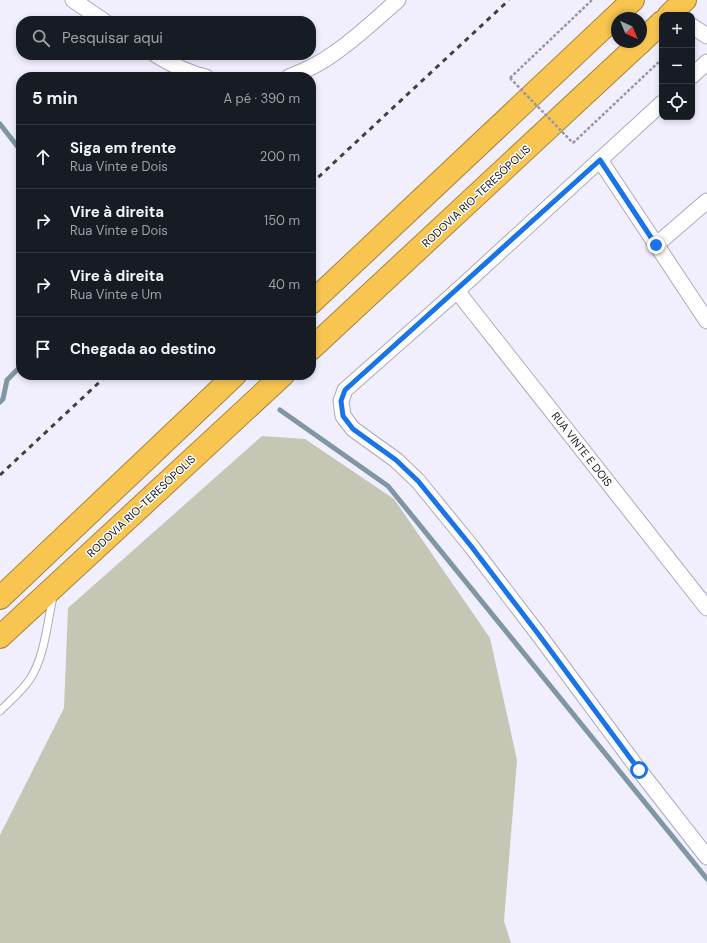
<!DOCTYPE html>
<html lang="pt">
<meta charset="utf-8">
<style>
:root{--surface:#171b24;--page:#20242c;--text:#f1f3f6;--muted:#9ea1a6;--line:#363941}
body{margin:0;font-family:"DM Sans",sans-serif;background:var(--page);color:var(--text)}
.controls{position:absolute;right:12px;top:12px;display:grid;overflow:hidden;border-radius:8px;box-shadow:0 2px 6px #0003}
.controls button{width:36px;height:36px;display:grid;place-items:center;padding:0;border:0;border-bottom:1px solid var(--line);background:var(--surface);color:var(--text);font:20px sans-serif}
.compass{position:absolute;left:611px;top:12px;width:36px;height:36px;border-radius:50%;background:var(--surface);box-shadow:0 2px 6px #0003;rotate:136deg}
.stop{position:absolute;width:12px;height:12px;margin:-9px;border:3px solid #1a73e8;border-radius:50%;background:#fff}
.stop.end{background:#1a73e8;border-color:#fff;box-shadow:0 1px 4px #0008}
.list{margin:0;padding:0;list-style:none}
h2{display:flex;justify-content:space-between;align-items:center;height:52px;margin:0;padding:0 16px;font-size:17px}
h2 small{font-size:13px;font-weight:400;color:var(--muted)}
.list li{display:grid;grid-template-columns:26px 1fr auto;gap:12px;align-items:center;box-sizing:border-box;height:64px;padding:0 16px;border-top:1px solid var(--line)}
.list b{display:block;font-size:15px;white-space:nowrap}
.list p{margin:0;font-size:13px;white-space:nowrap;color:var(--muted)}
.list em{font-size:13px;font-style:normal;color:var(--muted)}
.icon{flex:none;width:22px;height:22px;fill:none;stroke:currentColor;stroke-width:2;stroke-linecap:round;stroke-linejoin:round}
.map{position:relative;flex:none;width:707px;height:943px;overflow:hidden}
.search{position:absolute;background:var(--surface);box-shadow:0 2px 6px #0003;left:16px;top:16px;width:300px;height:44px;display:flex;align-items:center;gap:10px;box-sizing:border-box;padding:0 14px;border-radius:16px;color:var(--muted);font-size:15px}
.panel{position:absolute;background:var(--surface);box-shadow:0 2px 6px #0003;left:16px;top:72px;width:300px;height:308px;border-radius:16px}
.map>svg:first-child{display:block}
</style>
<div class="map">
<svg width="707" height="943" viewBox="0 0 707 943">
<rect width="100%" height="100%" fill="#f1effd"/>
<polygon fill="#c5c7b4" points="262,436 305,439 394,499 490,638 517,760 504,921 511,943 0,943 0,835 64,708 68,608"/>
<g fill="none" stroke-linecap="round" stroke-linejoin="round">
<g stroke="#7f97a4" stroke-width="5">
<polyline points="0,124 21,151"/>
<polyline points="0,402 3,399 7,380 21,366"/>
<polyline points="280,410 388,486 707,879"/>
</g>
<defs>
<path id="service" d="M0,711C10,701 22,691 30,679C45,656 47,623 53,597"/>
<g id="minor">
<polyline points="73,0 104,21"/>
<polyline points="692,26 707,36"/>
<path d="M156,55C172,65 188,73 206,77"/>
<polyline points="692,76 707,62"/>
<path d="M289,77C304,71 320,64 333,54C357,38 377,18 398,0"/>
<polyline points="662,103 457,291 345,390 341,401 343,416 353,429 396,460 418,481 471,546 539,635 639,770 707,857"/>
<polyline points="600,160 707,321"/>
<polyline points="656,245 707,201"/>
<polyline points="457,291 707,608"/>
</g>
<g id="motorway">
<polyline points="669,15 685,0"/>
<polyline points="641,42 662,22"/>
<polyline points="311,303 633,0"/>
<polyline points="311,349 641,42"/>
<polyline points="0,598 235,375"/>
<polyline points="0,637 283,375"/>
</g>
</defs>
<use href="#service" stroke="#ada9bf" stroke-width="9"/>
<use href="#minor" stroke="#ada9bf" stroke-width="17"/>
<use href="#motorway" stroke="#a6853c" stroke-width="24"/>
<g stroke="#9896a2" stroke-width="2.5" stroke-dasharray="3 2" stroke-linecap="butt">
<polyline points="510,78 592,0"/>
<polyline points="573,143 662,59"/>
</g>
<use href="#service" stroke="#fff" stroke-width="7"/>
<use href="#minor" stroke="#fff" stroke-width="15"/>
<use href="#motorway" stroke="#f7c550" stroke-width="22"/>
<g stroke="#413f48" stroke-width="3" stroke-dasharray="5 5" stroke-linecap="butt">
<polyline points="311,184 509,0"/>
<polyline points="0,475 107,375"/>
</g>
<polyline stroke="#9896a2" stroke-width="2.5" stroke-dasharray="3 2" stroke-linecap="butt" points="510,78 573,143"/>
</g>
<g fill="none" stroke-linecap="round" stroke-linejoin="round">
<polyline stroke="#1a73e8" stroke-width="5" points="639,770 539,635 471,546 418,481 396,460 353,429 343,416 341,401 345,390 600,160 656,245"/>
</g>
<g text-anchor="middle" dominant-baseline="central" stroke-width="3" stroke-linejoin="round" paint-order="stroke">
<g font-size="11" fill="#110f17" stroke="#fff">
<text transform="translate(476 196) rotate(-43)">RODOVIA RIO-TERESÓPOLIS</text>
<text transform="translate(582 449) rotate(52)">RUA VINTE E DOIS</text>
<text transform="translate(141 506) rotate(-43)">RODOVIA RIO-TERESÓPOLIS</text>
</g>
</g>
</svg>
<div class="controls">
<button>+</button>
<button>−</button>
<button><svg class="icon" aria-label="locate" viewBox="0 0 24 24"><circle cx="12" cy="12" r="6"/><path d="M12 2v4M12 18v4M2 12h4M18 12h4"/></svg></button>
</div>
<svg class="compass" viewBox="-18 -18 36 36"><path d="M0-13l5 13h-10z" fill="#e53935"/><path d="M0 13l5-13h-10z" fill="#9ea1a6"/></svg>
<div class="stop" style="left:639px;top:770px"></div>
<div class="stop end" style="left:656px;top:245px"></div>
<div class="search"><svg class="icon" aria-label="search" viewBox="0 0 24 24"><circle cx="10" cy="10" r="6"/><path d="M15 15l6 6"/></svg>Pesquisar aqui</div>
<section class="panel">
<h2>5 min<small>A pé · 390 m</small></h2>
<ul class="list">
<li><svg class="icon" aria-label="ahead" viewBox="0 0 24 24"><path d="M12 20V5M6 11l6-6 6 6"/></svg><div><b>Siga em frente</b><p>Rua Vinte e Dois</p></div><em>200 m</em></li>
<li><svg class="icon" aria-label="right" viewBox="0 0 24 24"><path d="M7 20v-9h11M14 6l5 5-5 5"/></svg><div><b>Vire à direita</b><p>Rua Vinte e Dois</p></div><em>150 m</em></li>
<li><svg class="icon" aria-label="right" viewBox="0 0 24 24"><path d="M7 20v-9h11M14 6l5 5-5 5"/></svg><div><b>Vire à direita</b><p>Rua Vinte e Um</p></div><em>40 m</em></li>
<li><svg class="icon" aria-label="arrive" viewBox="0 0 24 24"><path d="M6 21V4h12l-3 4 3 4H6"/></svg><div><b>Chegada ao destino</b></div></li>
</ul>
</section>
</div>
